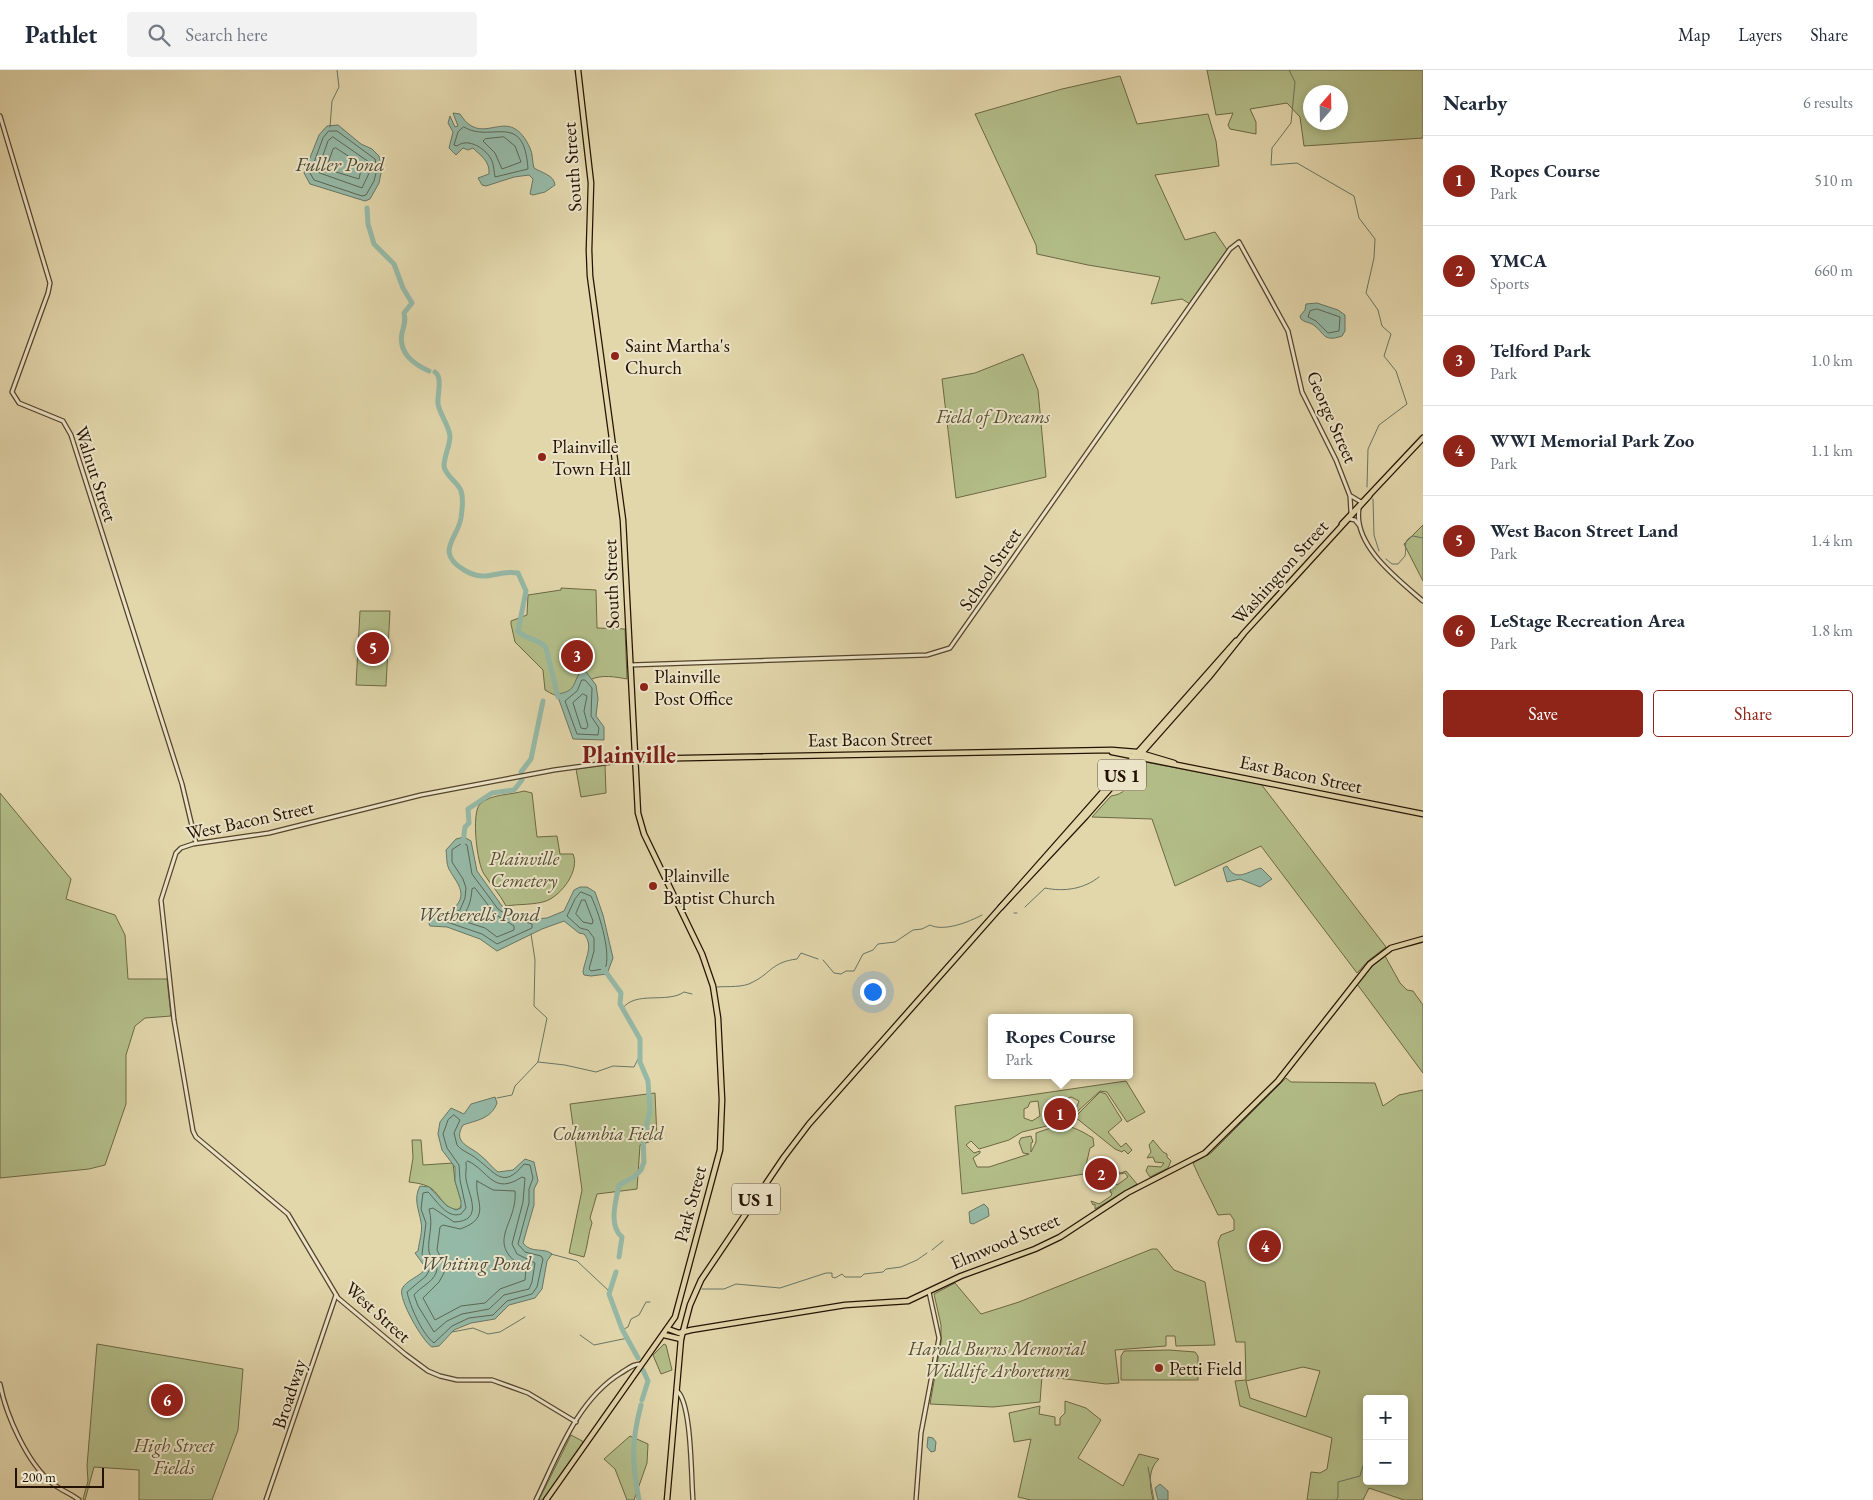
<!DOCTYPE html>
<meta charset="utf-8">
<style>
:root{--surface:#fff;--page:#f2f2f3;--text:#1f2937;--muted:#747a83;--line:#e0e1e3;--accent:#8f2418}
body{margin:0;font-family:"EB Garamond",serif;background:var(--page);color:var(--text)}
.controls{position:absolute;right:15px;bottom:15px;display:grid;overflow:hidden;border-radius:5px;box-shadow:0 2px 8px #0003}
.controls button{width:45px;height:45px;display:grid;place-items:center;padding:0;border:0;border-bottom:1px solid var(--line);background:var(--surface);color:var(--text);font:25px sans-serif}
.compass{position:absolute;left:1303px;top:15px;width:45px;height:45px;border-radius:50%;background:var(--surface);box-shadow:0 2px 8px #0003;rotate:20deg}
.scale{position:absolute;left:15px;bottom:12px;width:89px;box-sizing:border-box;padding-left:5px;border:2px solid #241200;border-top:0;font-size:14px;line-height:18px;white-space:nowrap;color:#241200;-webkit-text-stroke:4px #ece4c8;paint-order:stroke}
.you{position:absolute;left:872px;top:921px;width:18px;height:18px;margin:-12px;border:4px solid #fff;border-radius:50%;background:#1a73e8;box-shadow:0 0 0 8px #1a73e833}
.badge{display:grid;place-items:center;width:32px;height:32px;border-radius:50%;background:var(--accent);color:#fff;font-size:16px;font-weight:700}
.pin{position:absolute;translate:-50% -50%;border:2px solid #fff;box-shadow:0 1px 5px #0006}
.popup{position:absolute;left:988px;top:944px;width:145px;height:65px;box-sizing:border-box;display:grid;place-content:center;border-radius:5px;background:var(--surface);filter:drop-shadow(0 1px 4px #0005);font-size:16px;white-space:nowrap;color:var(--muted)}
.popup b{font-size:19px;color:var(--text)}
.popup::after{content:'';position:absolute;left:50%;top:100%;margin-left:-10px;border:10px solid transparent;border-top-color:var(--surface)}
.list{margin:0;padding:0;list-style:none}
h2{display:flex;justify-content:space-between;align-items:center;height:65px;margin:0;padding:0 20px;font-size:21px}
h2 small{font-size:16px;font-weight:400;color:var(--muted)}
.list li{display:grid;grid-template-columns:32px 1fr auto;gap:15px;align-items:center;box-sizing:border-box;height:90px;padding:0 20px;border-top:1px solid var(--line)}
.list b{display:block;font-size:19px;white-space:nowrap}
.list p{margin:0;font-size:16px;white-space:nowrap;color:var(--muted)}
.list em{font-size:16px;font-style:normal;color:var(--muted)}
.actions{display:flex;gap:10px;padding:15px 20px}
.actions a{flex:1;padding:11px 0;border:1px solid var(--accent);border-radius:5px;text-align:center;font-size:18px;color:var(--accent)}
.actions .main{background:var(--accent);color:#fff}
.icon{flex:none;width:28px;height:28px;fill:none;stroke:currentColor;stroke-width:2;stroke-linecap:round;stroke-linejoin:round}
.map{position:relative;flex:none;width:1423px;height:1430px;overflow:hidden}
header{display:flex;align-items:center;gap:30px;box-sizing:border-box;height:70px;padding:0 25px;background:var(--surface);border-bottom:1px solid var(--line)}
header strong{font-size:24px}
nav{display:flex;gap:28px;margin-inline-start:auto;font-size:18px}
.search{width:350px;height:45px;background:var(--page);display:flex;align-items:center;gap:12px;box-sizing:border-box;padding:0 18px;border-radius:5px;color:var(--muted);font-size:19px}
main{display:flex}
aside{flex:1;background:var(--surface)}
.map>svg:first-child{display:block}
</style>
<header>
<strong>Pathlet</strong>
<div class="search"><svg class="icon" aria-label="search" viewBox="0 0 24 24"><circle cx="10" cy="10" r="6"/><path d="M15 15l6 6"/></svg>Search here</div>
<nav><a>Map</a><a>Layers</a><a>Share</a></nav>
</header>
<main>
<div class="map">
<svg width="1423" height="1430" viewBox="0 0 1423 1430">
<rect width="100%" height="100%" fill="#e2d6ab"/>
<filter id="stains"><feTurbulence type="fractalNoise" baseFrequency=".004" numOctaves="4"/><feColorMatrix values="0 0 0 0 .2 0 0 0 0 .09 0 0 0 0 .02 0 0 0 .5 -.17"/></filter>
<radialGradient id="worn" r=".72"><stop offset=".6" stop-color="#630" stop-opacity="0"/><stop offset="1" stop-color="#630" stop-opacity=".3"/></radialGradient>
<g fill="#b3be89" stroke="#6c6844" fill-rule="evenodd">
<path d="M1207,0H1423V68L1304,76L1300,47L1287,33L1250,39L1256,52V64L1230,59L1228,55L1233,43L1216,45ZM1310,22H1340V52H1310Z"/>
<polygon points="1120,6 1137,54 1208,44 1216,71 1219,96 1155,105 1185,170 1215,162 1228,181 1190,234 1182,229 1151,234 1160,207 1088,195 1037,184 1036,175 975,44 1062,19"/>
<polygon points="1023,284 1038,320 1046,407 956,428 942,309 975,303"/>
<polygon points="1423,455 1423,511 1404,474"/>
<path d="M561,518L596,520L597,558L625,559L627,609C616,607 601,604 590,610C571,620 571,636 545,620L543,600L515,572L511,554V551L527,545L528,525L561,520Z"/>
<polygon points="360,541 390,541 386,616 356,615"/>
<path d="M1145,692L1261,714L1386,877L1368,891L1357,903L1261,776L1175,816L1152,749L1092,747L1111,726C1139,722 1120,698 1145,692Z"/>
<polygon points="605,695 606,723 581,727 576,699"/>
<path d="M524,721L532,723L537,767L557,766L560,784H573C580,800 562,825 546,831C535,835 518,834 506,836C500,824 491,815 484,804C477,794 471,743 480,734C490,724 511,725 524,721Z"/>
<polygon points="0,723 71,809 66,829 115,845 125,865 128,909 167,909 171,946 145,948 135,956 126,985 126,1034 105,1095 89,1099 0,1108"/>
<polygon points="1385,886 1400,913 1407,920 1413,921 1423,935 1423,1003 1357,914 1374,894"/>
<path d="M1286,1008L1291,1012L1375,1013L1383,1036L1399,1025L1423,1020V1430H1404L1369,1418L1363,1430H1307L1311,1402L1320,1403L1327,1399L1332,1368L1240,1336L1235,1311L1246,1310L1245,1272H1236L1218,1172L1221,1165L1234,1160V1150L1230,1144L1218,1145C1210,1127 1201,1112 1193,1093L1211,1083ZM1303,1297L1320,1301L1306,1347L1250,1328L1246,1311ZM1367,1329H1404V1411H1367Z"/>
<path d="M1126,1011L1145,1042L1127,1052L1107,1022L1100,1021L1067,1051L1022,1062L1009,1070L979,1079L971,1071L966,1075L974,1083L980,1081V1083L973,1088L977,1097H989L1029,1084L1023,1083L1019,1072L1021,1068L1031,1066L1033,1072L1031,1073V1082L1036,1072V1063C1064,1053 1068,1053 1093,1068L1094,1076L1090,1078L1084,1104L962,1124L955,1036ZM1071,1027L1079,1031L1076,1039L1064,1038L1065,1044L1063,1045L1058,1041L1056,1045L1062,1048H1056V1041L1060,1038V1032ZM1038,1031L1040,1046L1032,1051L1024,1048V1039L1028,1037L1030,1032Z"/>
<polygon points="1100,1022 1106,1024 1122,1050 1108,1062 1121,1077 1126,1073 1132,1080 1128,1084 1124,1080 1122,1082 1115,1079 1075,1047"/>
<path d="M655,1023L657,1069L640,1075L637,1119L597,1124L590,1148L592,1153C588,1164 588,1175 584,1187L569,1183L582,1120L570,1034Z"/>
<path d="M412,1070H421L423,1095L453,1093L455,1111L462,1134L459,1139C446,1142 440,1125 432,1119C426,1114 416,1113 409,1112L413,1088Z"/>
<polygon points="1153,1070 1163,1082 1167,1084 1167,1087 1171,1091 1168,1098 1150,1107 1146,1101 1148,1096 1161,1097 1164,1093 1155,1092 1153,1087 1147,1088 1151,1082 1149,1075"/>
<polygon points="1114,1100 1121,1103 1126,1101 1137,1114 1095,1139 1095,1134 1093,1135 1091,1131 1099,1134 1111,1126 1112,1123 1110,1122 1112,1109 1117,1115 1128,1107 1125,1103 1115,1105 1113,1102"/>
<polygon points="1152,1179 1157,1179 1174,1200 1205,1212 1215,1275 1176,1276 1175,1266 1166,1266 1166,1276 1115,1280 1119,1313 1106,1314 1042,1306 1040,1332 993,1337 930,1334 941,1272 941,1255 934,1224 955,1213 981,1244 1019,1232"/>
<polygon points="97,1274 243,1299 238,1360 212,1430 139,1430 139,1400 94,1397 85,1430 83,1429 88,1411 87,1396"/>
<polygon points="664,1274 666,1275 672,1300 661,1304 653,1285"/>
<polygon points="1169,1280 1195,1282 1198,1286 1198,1310 1121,1310 1121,1286 1124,1281"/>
<path d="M1065,1331L1086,1338L1101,1350L1078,1388L1123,1416L1139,1384L1159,1389C1147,1400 1150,1416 1153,1430H1031L1018,1427L1031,1369L1014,1372L1009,1343L1040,1336L1039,1344L1055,1347V1355H1060V1348L1065,1343Z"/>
<polygon points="571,1365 584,1372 543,1430 539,1430"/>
<polygon points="630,1366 648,1374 647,1393 634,1430 627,1430 615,1399 604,1389"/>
</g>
<g fill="#95b9a7" stroke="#687664">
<path d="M453,43L460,44C463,48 466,53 470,55C490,69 511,37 530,78C533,84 532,91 534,98C542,103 554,105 555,115L545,122L533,125L530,124L533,109L529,105L514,107L486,116L482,115L478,108L489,104C490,91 481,86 473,78L468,80L463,78L456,85L449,78L453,62L448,53L450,46L455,57L458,56Z"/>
<polygon points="338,55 361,74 372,79 379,86 382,98 379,113 370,129 365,131 310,114 304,103 319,65 327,56"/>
<path d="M1317,233L1338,240L1345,245V261L1342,266C1322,273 1325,262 1312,254C1308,252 1304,252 1301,249L1300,246L1305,240L1306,234Z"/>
<path d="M583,598L596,615L598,629L596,646L604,657V670L573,669L558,627V624C578,621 572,611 583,598Z"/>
<path d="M464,767L471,771L477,801L502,836L510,842L535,849L547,848L564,841L574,820L580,817H587L595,822L603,845L613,888L607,904L591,906L584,905L583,902C585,888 594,876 584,864L579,863L564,851L542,859L497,881L480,869L447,857L430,856L428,851C436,842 447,845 455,837C469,823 455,811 449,799C446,793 447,786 446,780L456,769Z"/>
<path d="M1227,796C1236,813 1248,801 1261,798L1272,809L1260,817L1240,809L1227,812L1223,798Z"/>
<path d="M495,1027L497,1033C491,1049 477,1050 463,1055C452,1073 470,1076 480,1085C487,1090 491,1097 498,1102L513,1100L525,1089L534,1092L538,1111L534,1119V1135L523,1173C531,1184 544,1177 552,1184L547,1191L542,1219L535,1228L509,1235L495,1249L471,1253L454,1260L439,1276L432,1277C423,1272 398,1229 402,1219C406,1210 420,1207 426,1198L415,1183L418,1181C419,1172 423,1161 421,1152C419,1140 413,1129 420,1116L429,1117L447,1136L456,1140L461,1138V1131L455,1111V1097L442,1080L438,1064L440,1052L451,1038L464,1044L471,1034Z"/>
<polygon points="984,1134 988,1138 989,1146 973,1154 970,1153 969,1142"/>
<polygon points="928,1367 933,1368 936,1372 935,1381 931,1382 927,1377"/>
<polygon points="1160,1414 1168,1421 1168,1430 1158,1430 1155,1418"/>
</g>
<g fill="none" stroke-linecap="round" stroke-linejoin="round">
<g stroke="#5c6654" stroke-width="1">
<path d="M464,57C491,74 524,39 528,99L495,107C494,102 494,96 492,91C487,79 468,67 457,76L454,75L458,62Z"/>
<polygon points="329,61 337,61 375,89 377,99 374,111 366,125 362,126 314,110 310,103 323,68"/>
<polygon points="333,67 369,92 371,99 362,118 317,102 328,71"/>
<polygon points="504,67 515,76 521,92 502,99 495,83 483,71 485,69"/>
<polygon points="336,78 362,95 359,109 326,99 333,79"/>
<polygon points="1317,239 1340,247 1339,261 1328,263 1316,251 1308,247 1310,241"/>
<polygon points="582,610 585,610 592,618 591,646 599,658 598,665 577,664 565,631 577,621"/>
<polygon points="583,624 587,626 584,641 588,656 586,659 581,658 573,633"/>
<polygon points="463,773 467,775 472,804 498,839 508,846 532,854 532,858 497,874 482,864 444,851 445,847 460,840 465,828 466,818 463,809 452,792 452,780"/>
<path d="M475,818L495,844L514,856V860L497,867L485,858L460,850V848C469,840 471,831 472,819Z"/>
<path d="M581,822L591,826C599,843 610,878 606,896L603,899L591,901L589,899L594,881V868L588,860L580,858L567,846L575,829Z"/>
<polygon points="582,830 585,830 593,851 592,854 583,852 576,844"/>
<path d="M454,1045L460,1050L454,1063L457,1075C463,1082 470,1083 477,1089C496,1103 503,1120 524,1094L530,1095L533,1108L529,1119V1133L518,1174L525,1182L541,1186L543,1189L537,1217L532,1224L507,1231L493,1245L469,1248L452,1256L434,1273C422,1264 410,1236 407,1222L426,1206L430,1199L422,1184L426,1153L421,1139L423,1123L428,1122C437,1131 447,1149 461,1144L466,1138L460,1110L459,1095L447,1078L443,1064L448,1050Z"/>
<path d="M468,1091C489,1101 493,1126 522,1107L525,1108L523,1132L512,1174L517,1184L535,1193L532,1212L529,1219L504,1225L489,1239L462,1244L447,1251L434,1262L418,1236L414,1225C420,1217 432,1213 436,1203C440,1193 431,1190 429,1182C427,1168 434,1157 429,1139L433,1138L454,1152C485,1151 468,1124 466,1109C465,1104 467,1098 466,1093Z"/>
<path d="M477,1111L493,1120L515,1121C518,1155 482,1173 526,1199L525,1210L500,1219L485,1233L461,1236L435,1250L423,1228L439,1212L444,1203L443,1192L437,1180L440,1157L443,1155L460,1159C493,1148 474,1130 477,1111Z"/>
</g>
<g stroke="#687664" stroke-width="1">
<polyline points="1289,0 1295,12 1291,53 1272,78 1271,95 1297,93 1354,126 1359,148 1375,169 1374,188 1366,223 1378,240 1382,256 1391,264 1384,286 1396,301 1407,334 1379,355 1368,379 1367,417"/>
<polyline points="330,57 332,31 339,17 337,0"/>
<polyline points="1373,429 1374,465 1379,481"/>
<path d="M1386,489L1392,494H1398L1405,486C1407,477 1402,470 1413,466L1423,468"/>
<path d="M1025,837L1045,818C1064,822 1084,819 1099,807"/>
<polyline points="1014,843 1017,843"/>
<path d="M823,890L834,903L841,904L846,901H854L863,884L873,880L878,874L895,872L913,860L922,859L930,855C944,862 969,852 982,845"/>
<path d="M717,917C728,916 743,918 753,912C771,903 772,892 797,889L801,883L818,889"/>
<path d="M622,939C635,920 667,934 684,922L692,924"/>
<polyline points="538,992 565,995 596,1002 613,996 634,997 639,987"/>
<polyline points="497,1028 512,1025 515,1016 538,992 547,948 534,936 535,890 531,864"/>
<polyline points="932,1180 943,1171"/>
<polyline points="551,1184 577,1191 610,1222"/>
<polyline points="702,1219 724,1219 736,1214 780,1218 826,1203 832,1203 832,1207 835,1208 842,1204 845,1207 861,1207 864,1204 883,1202 886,1199 901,1197 917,1190 927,1183"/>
<polyline points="622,1260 628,1257 631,1249 639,1245 646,1232 650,1232"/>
<polyline points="452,1262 473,1258 488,1264 500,1262 525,1247"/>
<polyline points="580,1265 594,1275 628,1268"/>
<polyline points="1148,1397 1154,1430"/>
<polyline points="1336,1430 1338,1427 1338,1412 1360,1406 1367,1382"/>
</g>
<g stroke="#95b9a7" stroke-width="5">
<path d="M367,138L368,154L374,174L394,194L403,218L412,233L404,243C406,251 404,255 402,263C398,283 413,294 429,301"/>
<path d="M435,302C443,307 437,325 438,334C440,345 449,355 450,366C450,376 444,386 444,396C445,406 458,412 461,421C464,429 462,440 461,448C458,468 434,482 464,500C487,514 497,499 518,503L526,521L518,561C526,570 539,568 546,578L558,627"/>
<polyline points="521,702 531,689 543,631"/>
<polyline points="463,773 465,757 469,753 468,739 492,723 514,720 522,710"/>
<path d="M603,898L621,923L620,934L640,969V992L648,1011L650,1041L643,1069L644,1092L641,1100L634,1107L619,1115C616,1130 608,1156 622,1167L619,1187"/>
<polyline points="616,1202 609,1224 622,1259 638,1288"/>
<polyline points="642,1330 648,1311 643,1300"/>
<path d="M639,1430C632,1392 631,1373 641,1335"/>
</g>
<defs>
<g id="minor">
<polyline points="0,46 50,213 48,223 12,322 19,333 63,351 71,365 182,714 196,773"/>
<polyline points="1351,426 1361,432"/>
<path d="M1359,439C1353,476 1399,510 1423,531"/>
<polyline points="1350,449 1355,450 1359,455"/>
<polyline points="630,595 927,585 950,578 1230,179 1239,172 1288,261 1302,322 1336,390 1350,426 1351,443"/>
<path d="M0,1314C6,1345 27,1393 52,1413C60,1420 70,1423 79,1430"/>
<path d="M677,1321C692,1333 691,1408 693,1430"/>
<polyline points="576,1352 528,1323 492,1310 457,1310 440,1306 428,1301 405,1284 338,1228 288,1144 196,1067 193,1061 174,950 161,830 176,783 181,778 193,774 269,763 421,725 554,700 635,689"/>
<polyline points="266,1430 336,1225"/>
<path d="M536,1430C558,1385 577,1330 621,1303C628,1299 634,1293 642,1294"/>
<polyline points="916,1430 921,1363 939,1268 929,1222"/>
</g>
<g id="major">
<polyline points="1342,454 1423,368"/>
<polyline points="1112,682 1423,744"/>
<polyline points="635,689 1112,680 1137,682 1174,693"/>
<polyline points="1001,837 1236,571"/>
<polyline points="668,1259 679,1263 691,1260 845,1235 908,1231 961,1206 1035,1179 1060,1167 1127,1123 1205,1083 1278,1011 1370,894 1391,878 1423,869"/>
<polyline points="664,1265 681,1269"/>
<polyline points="546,1430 675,1247 720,1080 722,1030 718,948 713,916 702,884 644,764 638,743 623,450 590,206 589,180 591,113 578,0"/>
<polyline points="667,1430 681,1269 690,1235 701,1210 784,1087 809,1054 893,959 1000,838 1086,746 1209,607 1244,563 1369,426"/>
</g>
</defs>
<use href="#minor" stroke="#54432b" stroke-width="5.5"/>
<use href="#major" stroke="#241200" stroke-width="7"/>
<use href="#minor" stroke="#ece4c8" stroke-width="3"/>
<use href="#major" stroke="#e2d6ab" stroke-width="4.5"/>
</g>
<g fill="#8f2418" stroke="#ece4c8" stroke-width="2">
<circle cx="615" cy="286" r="5"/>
<circle cx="542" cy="387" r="5"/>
<circle cx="644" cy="617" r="5"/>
<circle cx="653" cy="816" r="5"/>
<circle cx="1159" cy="1298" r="5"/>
</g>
<g text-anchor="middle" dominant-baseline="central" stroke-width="4" stroke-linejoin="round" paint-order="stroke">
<g fill="#ece4c8" stroke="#60513c" stroke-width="1">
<rect x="1098" y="689.5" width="48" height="31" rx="4"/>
<rect x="732" y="1113.5" width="48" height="31" rx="4"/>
</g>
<g font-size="18" font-weight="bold" fill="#241200">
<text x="1122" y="705">US 1</text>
<text x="756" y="1129">US 1</text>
</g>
<g font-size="19" fill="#241200" stroke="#ece4c8">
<text transform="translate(572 97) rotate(-94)">South Street</text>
<text transform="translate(1332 347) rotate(66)">George Street</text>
<text transform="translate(96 404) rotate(72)">Walnut Street</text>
<text transform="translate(990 499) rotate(-56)">School Street</text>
<text transform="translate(1280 502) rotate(-48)">Washington Street</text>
<text transform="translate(611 514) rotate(-92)">South Street</text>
<text transform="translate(870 669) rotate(-1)">East Bacon Street</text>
<text transform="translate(1301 704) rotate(12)">East Bacon Street</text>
<text transform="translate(250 750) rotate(-12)">West Bacon Street</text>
<text transform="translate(690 1134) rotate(-75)">Park Street</text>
<text transform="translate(1005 1171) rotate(-23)">Elmwood Street</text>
<text transform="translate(378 1242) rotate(42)">West Street</text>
<text transform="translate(289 1324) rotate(-72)">Broadway</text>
</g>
<g font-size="19" fill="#241200" stroke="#ece4c8" text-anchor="start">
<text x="625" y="275">Saint Martha's<tspan x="625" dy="22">Church</tspan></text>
<text x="552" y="376">Plainville<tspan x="552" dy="22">Town Hall</tspan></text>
<text x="654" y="606">Plainville<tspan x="654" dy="22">Post Office</tspan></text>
<text x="663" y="805">Plainville<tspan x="663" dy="22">Baptist Church</tspan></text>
<text x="1169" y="1298">Petti Field</text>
</g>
<g font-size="19" font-style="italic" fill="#564e30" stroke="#ece4c8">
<text x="993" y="346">Field of Dreams</text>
<text x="524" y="788">Plainville<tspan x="524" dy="22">Cemetery</tspan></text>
<text x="608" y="1063">Columbia Field</text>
<text x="997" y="1278">Harold Burns Memorial<tspan x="997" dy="22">Wildlife Arboretum</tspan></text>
<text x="174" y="1375">High Street<tspan x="174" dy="22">Fields</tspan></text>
</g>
<g font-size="20" font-style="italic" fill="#4c4c3a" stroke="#ece4c8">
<text x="340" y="94">Fuller Pond</text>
<text x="479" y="844">Wetherells Pond</text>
<text x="476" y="1193">Whiting Pond</text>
</g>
<g font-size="24" font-weight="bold" fill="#7a1f14" stroke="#ece4c8">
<text x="629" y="684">Plainville</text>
</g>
</g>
<rect width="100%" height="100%" filter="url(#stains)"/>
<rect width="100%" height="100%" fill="url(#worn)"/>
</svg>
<div class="controls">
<button>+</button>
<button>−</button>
</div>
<svg class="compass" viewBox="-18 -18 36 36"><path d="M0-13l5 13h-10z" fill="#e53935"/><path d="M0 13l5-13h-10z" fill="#747a83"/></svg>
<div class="scale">200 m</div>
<div class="you"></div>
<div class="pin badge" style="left:1060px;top:1044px">1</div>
<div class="popup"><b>Ropes Course</b>Park</div>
<div class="pin badge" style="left:1101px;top:1104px">2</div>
<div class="pin badge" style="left:577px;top:586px">3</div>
<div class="pin badge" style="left:1265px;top:1176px">4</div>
<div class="pin badge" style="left:373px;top:578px">5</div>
<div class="pin badge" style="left:167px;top:1330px">6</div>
</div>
<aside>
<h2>Nearby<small>6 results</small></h2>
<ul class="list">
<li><span class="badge">1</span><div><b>Ropes Course</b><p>Park</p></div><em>510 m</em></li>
<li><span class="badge">2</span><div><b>YMCA</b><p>Sports</p></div><em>660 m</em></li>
<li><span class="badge">3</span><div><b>Telford Park</b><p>Park</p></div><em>1.0 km</em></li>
<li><span class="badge">4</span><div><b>WWI Memorial Park Zoo</b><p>Park</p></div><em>1.1 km</em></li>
<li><span class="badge">5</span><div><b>West Bacon Street Land</b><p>Park</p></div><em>1.4 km</em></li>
<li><span class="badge">6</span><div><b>LeStage Recreation Area</b><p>Park</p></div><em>1.8 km</em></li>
</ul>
<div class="actions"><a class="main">Save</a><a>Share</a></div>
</aside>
</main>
